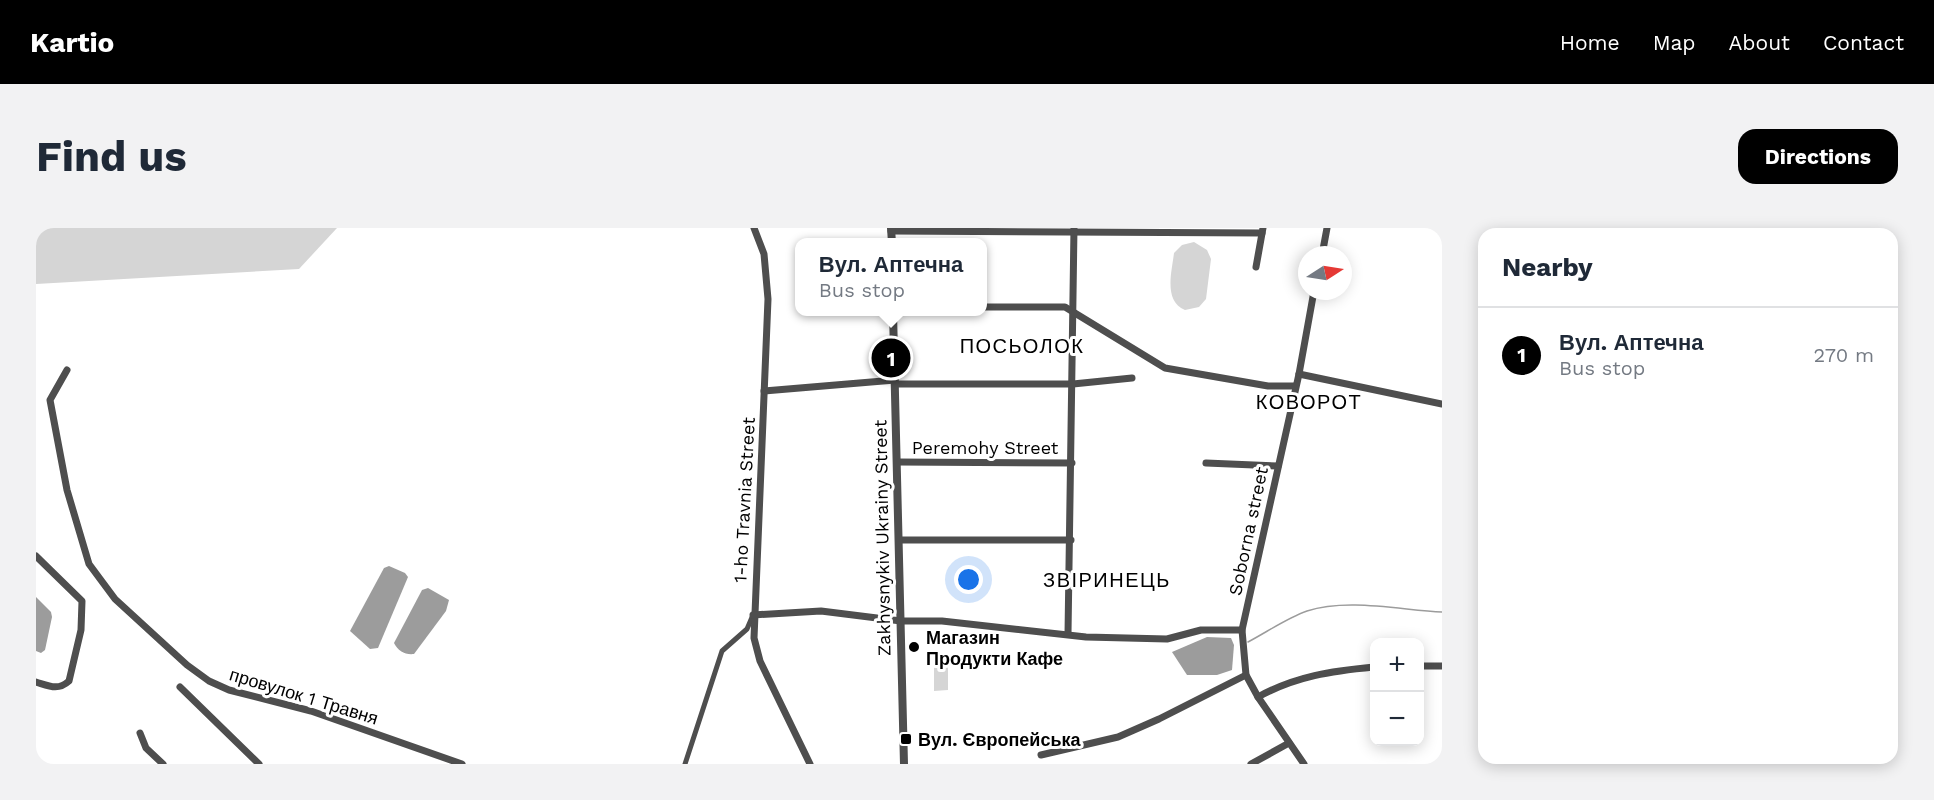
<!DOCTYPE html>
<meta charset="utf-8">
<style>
:root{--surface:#fff;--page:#f2f2f3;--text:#1f2937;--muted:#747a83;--line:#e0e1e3;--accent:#000}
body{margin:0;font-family:"Work Sans",sans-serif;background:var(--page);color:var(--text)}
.controls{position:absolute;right:18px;bottom:18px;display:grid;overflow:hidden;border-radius:12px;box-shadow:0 3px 15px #0003}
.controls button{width:54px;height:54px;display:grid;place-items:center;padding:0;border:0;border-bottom:2px solid var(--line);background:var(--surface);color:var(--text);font:30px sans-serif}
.compass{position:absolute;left:1262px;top:18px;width:54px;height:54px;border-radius:50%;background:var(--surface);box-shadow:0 3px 15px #0003;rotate:78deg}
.you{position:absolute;left:933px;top:352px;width:21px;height:21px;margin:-15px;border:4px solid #fff;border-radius:50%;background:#1a73e8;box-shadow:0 0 0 9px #1a73e833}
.badge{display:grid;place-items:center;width:39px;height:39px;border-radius:50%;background:var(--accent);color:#fff;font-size:20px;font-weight:700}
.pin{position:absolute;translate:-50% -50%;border:3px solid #fff;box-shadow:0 2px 6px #0006}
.popup{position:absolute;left:759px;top:10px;width:192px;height:78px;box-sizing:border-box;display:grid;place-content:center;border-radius:12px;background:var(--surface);filter:drop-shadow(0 2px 4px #0005);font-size:20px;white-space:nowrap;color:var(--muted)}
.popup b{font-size:22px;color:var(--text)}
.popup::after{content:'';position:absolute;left:50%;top:100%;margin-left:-12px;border:12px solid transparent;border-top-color:var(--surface)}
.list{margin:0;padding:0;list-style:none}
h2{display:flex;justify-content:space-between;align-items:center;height:78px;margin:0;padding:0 24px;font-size:26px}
h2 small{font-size:20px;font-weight:400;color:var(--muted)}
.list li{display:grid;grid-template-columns:39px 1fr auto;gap:18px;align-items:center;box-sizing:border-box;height:96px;padding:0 24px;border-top:2px solid var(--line)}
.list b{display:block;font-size:22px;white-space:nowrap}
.list p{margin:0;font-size:20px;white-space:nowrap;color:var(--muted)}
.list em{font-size:20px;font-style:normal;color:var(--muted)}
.map{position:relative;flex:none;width:1406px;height:536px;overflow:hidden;border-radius:18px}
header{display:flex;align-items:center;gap:36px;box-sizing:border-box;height:84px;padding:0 30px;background:var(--accent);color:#fff}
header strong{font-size:28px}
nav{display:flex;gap:33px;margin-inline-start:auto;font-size:21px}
.intro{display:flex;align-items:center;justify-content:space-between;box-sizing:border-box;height:144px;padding:0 36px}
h1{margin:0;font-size:42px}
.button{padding:15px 27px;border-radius:18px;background:var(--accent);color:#fff;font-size:21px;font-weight:700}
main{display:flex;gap:36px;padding:0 36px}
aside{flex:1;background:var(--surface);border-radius:18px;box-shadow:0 3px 15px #0003}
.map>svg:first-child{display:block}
</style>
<header>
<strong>Kartio</strong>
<nav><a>Home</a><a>Map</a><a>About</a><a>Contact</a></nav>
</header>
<div class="intro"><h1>Find us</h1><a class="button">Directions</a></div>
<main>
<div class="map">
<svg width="1406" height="536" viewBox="0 0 1406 536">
<rect width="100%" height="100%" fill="#fff"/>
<g fill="#d5d5d5">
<polygon points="0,0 301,0 263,41 0,56"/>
<path d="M1158,14L1171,22L1175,31L1170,71L1163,79L1149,82C1127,73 1136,43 1138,25L1146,17Z"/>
<polygon points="898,434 912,434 912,462 898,463"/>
</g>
<g fill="#9c9c9c">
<polygon points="353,338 369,345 372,349 342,420 334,421 314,403 348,340"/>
<path d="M392,360L413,372L410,383L378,426C369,427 362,423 358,415L386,362Z"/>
<polygon points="0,369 15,384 16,389 9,422 5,425 0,423"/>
<polygon points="1171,409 1195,410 1198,417 1196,442 1181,447 1151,447 1136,424"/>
</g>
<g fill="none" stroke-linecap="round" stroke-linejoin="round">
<path stroke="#9c9c9c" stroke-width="1.5" d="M1212,414C1231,404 1251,390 1271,383C1311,370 1365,382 1406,384"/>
<polyline stroke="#4e4e4e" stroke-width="5" points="649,536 686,423 711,401 717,387"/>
<g stroke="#4e4e4e" stroke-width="7">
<polyline points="718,0 728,26 732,71 718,410 724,433 774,536"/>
<polyline points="855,3 1226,5"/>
<polyline points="1286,27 1291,0"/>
<polyline points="1220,39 1227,0"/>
<polyline points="946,79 1029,79 1129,140 1232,158 1259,158"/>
<polyline points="31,142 14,172 31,262 53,336 79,371 151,437 173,453 193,462 275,483 426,536"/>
<polyline points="1263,146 1406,176"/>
<polyline points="859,156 1037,156 1096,150"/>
<polyline points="728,163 859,152"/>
<polyline points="861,234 1036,235"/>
<polyline points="1170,235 1242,238"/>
<polyline points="863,312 1035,312"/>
<path d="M0,328L46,373L45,402L33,453C22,463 13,458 0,454"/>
<polyline points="717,387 785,383 865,393 906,393 1050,409 1131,411 1165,402 1206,402"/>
<polyline points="1032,406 1038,0"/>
<polyline points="1384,438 1406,438"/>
<polyline points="144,459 223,536"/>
<path d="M1222,469C1260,448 1296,443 1338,439"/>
<polyline points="104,505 110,520 127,536"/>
<polyline points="1005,527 1082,509 1123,491 1210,447"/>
<polyline points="1215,536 1253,515"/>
<polyline points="1268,536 1222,469 1210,447 1206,402 1263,146 1278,63"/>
</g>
<g stroke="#4e4e4e" stroke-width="8">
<polyline points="855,0 856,15"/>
<polyline points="857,84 868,536"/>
</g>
</g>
<g fill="#000" stroke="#fff" stroke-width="2">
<circle cx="878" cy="419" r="6"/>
<rect x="864" y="505" width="12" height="12" rx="3"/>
</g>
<g text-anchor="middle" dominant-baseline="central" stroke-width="6" stroke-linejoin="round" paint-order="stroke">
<g font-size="18" fill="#000" stroke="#fff">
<text x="949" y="219">Peremohy Street</text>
<text transform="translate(708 272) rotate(-87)">1-ho Travnia Street</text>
<text transform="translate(1212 303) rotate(-78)">Soborna street</text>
<text transform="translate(846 310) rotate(-91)">Zakhysnykiv Ukrainy Street</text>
<text transform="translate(268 468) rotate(17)">провулок 1 Травня</text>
</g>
<g font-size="18" font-weight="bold" fill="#000" stroke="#fff" text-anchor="start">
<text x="890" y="409">Магазин<tspan x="890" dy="21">Продукти Кафе</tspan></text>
<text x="882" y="511">Вул. Європейська</text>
</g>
<g font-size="20" letter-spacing="1.5" fill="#000" stroke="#fff">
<text x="986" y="118">ПОСЬОЛОК</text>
<text x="1273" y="174">КОВОРОТ</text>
<text x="1071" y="352">ЗВІРИНЕЦЬ</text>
</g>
</g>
</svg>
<div class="controls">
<button>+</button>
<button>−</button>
</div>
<svg class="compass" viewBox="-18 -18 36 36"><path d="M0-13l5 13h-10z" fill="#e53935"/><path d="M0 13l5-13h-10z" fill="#747a83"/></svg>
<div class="you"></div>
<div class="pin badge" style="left:855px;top:130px">1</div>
<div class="popup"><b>Вул. Аптечна</b>Bus stop</div>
</div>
<aside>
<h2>Nearby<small></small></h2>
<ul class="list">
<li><span class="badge">1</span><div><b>Вул. Аптечна</b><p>Bus stop</p></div><em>270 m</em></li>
</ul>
</aside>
</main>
